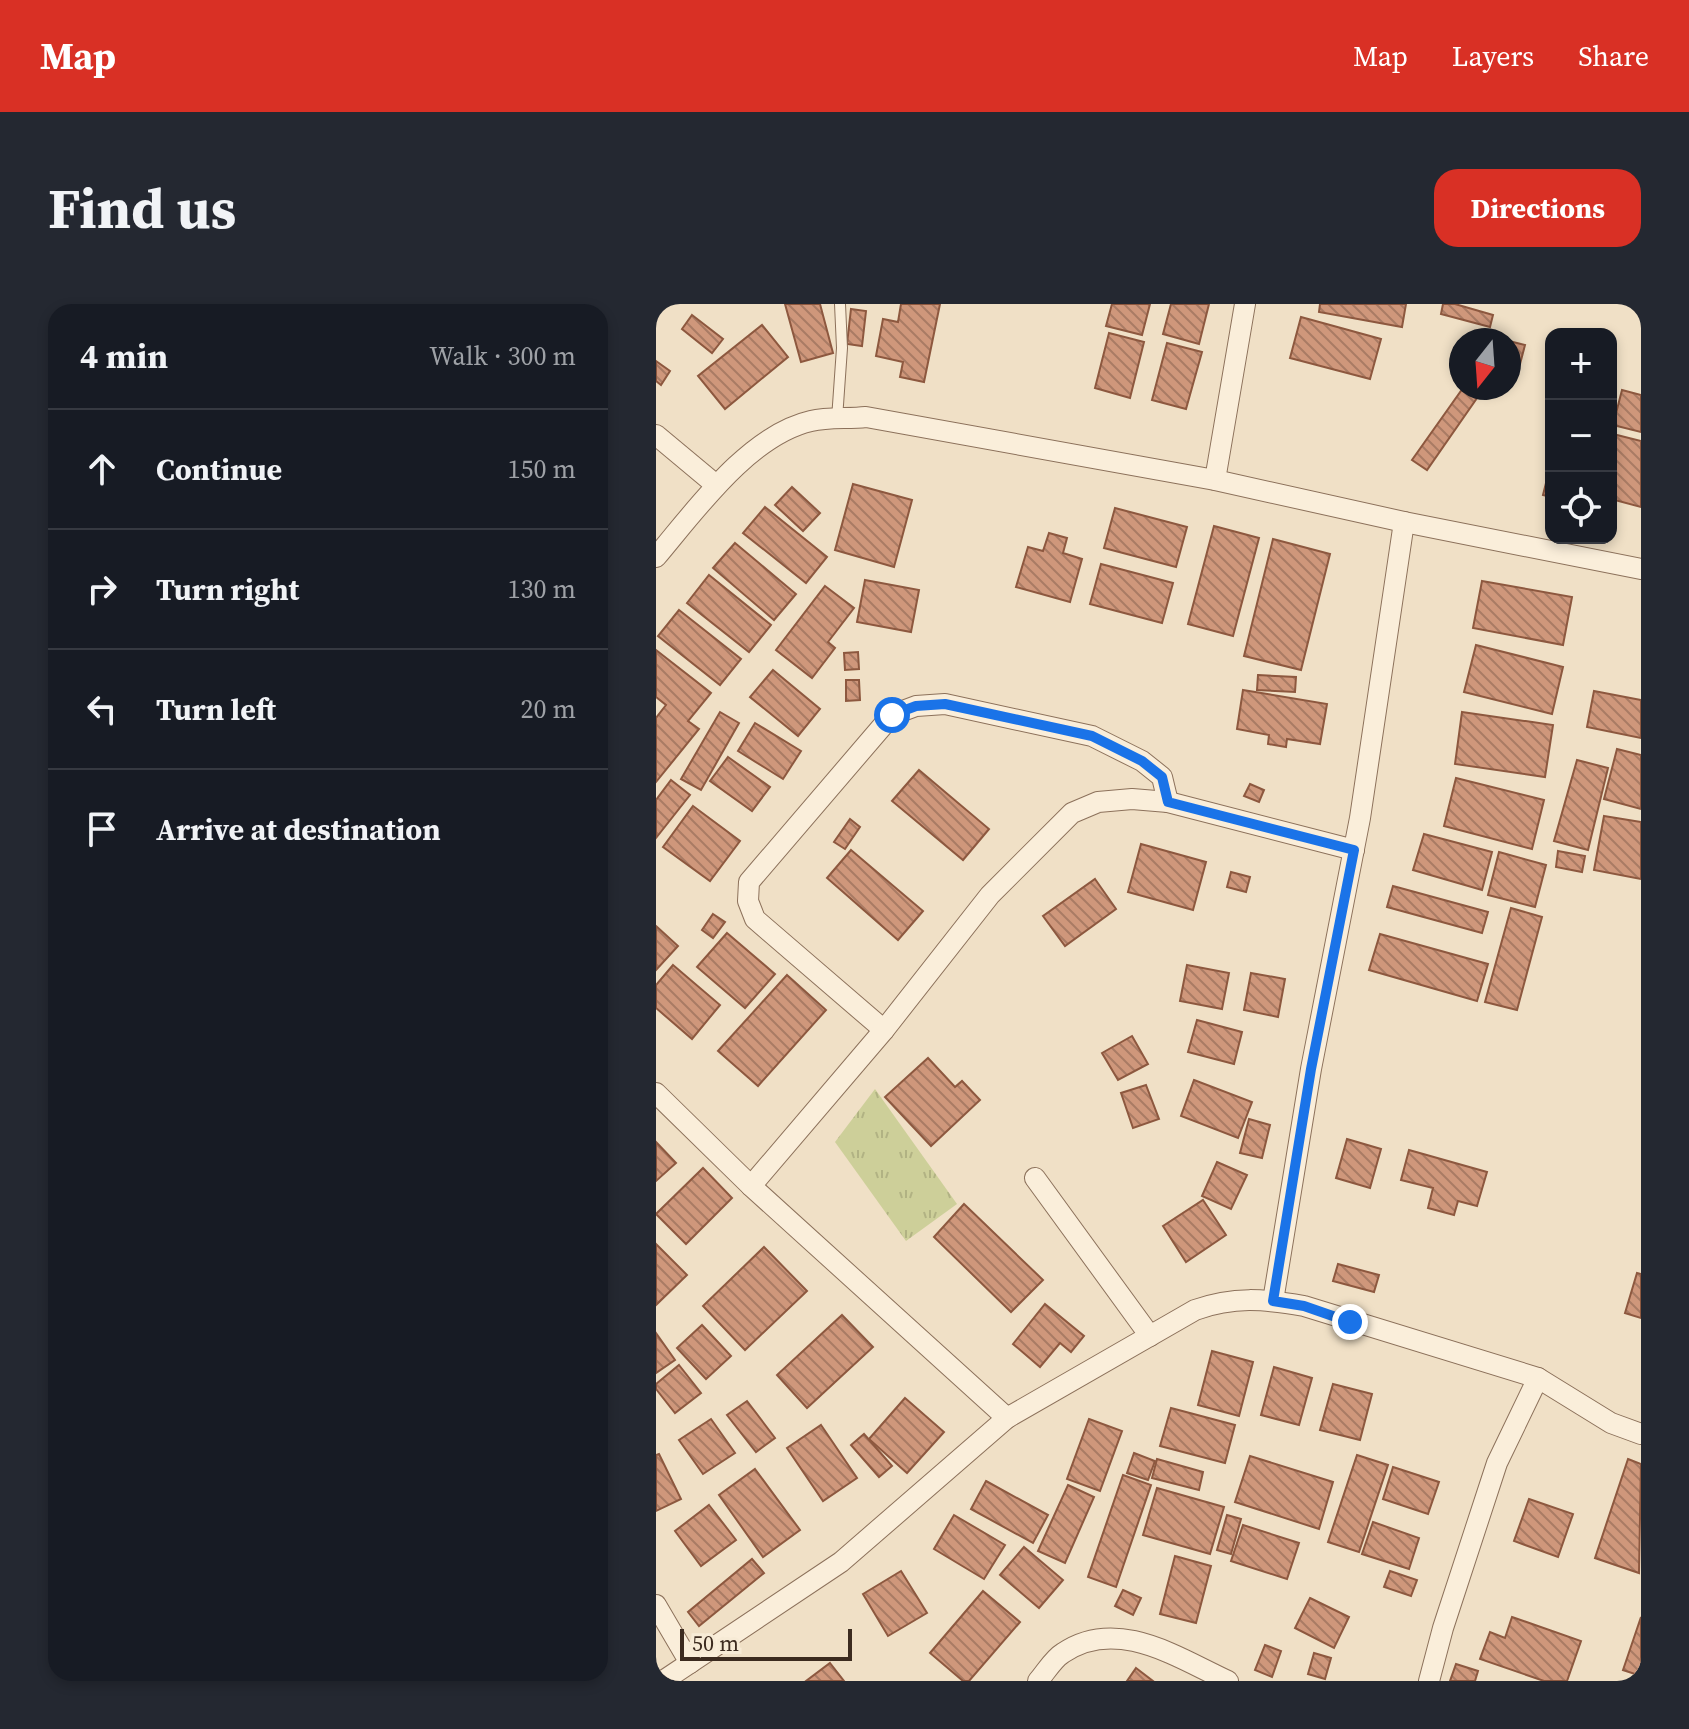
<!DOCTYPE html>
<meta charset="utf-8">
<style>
:root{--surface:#171b24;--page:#242831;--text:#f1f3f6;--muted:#9ea1a6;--line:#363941;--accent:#d93025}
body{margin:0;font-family:"Source Serif 4",serif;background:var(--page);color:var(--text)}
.controls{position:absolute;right:24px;top:24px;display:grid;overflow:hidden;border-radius:16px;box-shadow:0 4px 12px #0003}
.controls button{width:72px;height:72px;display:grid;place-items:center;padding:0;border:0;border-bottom:2px solid var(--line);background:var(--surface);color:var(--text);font:40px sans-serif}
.compass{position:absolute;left:793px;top:24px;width:72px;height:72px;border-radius:50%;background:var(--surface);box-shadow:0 4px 12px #0003;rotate:197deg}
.scale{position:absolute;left:24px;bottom:20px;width:172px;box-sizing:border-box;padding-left:8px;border:4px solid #3c2b1f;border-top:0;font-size:22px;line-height:28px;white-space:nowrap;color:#3c2b1f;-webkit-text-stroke:6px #f7ebd6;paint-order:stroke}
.stop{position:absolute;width:24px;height:24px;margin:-18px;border:6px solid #1a73e8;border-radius:50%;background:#fff}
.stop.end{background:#1a73e8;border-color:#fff;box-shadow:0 2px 8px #0008}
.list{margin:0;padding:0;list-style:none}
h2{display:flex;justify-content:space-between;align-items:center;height:104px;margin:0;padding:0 32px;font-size:34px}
h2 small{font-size:26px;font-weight:400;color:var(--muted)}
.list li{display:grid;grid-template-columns:52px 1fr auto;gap:24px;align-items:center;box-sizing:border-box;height:120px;padding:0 32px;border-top:2px solid var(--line)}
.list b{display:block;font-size:30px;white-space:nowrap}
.list em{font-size:26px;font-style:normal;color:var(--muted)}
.icon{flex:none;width:44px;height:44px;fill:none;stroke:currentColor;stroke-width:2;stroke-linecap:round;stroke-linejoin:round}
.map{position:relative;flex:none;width:985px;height:1377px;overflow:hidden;border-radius:24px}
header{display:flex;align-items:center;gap:48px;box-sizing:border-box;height:112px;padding:0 40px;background:var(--accent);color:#fff}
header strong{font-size:38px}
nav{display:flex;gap:44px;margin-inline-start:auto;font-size:28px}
.intro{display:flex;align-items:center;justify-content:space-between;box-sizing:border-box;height:192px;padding:0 48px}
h1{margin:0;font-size:56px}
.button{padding:20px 36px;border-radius:24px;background:var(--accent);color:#fff;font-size:28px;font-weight:700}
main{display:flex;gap:48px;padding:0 48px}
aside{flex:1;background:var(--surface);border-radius:24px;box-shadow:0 4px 12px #0003}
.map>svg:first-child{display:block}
</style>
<header>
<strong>Map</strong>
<nav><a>Map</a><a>Layers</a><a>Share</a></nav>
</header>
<div class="intro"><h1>Find us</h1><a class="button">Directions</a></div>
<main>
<aside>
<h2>4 min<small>Walk · 300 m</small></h2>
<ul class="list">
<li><svg class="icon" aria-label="ahead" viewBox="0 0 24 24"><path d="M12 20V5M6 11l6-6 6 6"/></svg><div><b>Continue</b></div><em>150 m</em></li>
<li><svg class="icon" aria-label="right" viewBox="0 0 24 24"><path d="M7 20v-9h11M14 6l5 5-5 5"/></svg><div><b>Turn right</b></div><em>130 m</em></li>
<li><svg class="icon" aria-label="left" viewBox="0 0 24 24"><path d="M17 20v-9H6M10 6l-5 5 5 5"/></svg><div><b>Turn left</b></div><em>20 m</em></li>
<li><svg class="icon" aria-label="arrive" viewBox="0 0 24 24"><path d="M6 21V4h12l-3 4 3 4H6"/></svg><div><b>Arrive at destination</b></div></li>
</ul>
</aside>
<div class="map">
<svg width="985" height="1377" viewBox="0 0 985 1377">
<defs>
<pattern id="park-tufts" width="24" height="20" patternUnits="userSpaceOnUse" patternTransform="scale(2)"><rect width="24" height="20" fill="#cdcf99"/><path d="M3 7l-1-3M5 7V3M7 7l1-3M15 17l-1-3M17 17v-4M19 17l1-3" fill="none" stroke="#b1b283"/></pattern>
<pattern id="building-back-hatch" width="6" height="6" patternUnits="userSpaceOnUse" patternTransform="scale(2)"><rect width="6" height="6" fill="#cf977b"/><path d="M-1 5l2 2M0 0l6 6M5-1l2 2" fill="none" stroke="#a97b64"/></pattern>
</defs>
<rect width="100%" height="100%" fill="#f0e0c6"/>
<polygon fill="url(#park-tufts)" points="219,785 301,900 250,937 179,838"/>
<g fill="url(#building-back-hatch)" stroke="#8d583f" stroke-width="2">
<polygon points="129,0 164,0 177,49 145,58"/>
<polygon points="245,0 284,0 268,78 244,73 247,58 220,52 227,15 242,18"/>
<polygon points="456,0 494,0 486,31 450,22"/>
<polygon points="515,0 553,0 543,40 507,30"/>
<polygon points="664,0 750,0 746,23 663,8"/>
<polygon points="787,0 799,0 837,11 834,23 785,10"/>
<polygon points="195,5 210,7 206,42 191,40"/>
<polygon points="36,11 67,35 56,49 26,25"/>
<polygon points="645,13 725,35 714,75 634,54"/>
<polygon points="106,21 132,53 69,105 42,72"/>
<polygon points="821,28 850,36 819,36"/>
<polygon points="453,29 488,38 474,94 439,84"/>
<polygon points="853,37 869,41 864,60 853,57"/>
<polygon points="511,39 546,48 530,105 496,96"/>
<polygon points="0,57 14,67 5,81 0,77"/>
<polygon points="807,84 828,84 771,166 756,156"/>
<polygon points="966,86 985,91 985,128 957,121"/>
<polygon points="957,130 985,137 985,203 955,195 955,140"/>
<polygon points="895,159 895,193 887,191"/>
<polygon points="197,180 256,196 238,263 179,246"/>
<polygon points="136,183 164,209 147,227 119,201"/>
<polygon points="109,203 171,253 150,279 87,229"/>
<polygon points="459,204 531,223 520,263 448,244"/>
<polygon points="558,222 603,234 577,332 532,320"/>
<polygon points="393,229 411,234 407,249 426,255 414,298 360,283 372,243 387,247"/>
<polygon points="617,235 674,250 645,366 588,352"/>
<polygon points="79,239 140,290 118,316 57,264"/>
<polygon points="445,260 517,279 506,319 434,300"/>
<polygon points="53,271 115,321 93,348 31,299"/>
<polygon points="209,276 263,286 255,328 201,318"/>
<polygon points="826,277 916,293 907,341 817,324"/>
<polygon points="169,282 198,304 172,338 179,344 156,374 120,346"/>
<polygon points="23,306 85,355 64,381 2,332"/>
<polygon points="820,341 907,363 896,410 808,388"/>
<polygon points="0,346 55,389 32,417 43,425 0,478 0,414 10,401 0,393"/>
<polygon points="202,348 203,365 189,366 188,349"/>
<polygon points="117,366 164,405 142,432 94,393"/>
<polygon points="602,371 640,373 639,388 601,386"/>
<polygon points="190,376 203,376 204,396 190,397"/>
<polygon points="587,386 671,400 664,440 631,435 630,443 612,440 613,431 581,425"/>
<polygon points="938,387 985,396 985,434 931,423"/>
<polygon points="64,408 83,419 45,486 25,475"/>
<polygon points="806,408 897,421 889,473 799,460"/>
<polygon points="99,419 145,447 127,475 82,447"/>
<polygon points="961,445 985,451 985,505 948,495"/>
<polygon points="72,453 114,483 96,507 54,477"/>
<polygon points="921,456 952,464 932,546 898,537"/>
<polygon points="263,466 333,525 307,556 236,497"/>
<polygon points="800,474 888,496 876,545 788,522"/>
<polygon points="15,476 34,491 0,534 0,496"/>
<polygon points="594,480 608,486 603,498 588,492"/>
<polygon points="37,502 84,537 54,577 7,543"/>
<polygon points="948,512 985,518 985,575 938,566"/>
<polygon points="194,515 204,523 189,545 178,538"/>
<polygon points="768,530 836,548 826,586 757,566"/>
<polygon points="485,540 550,558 537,606 472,588"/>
<polygon points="195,546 267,607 242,636 171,574"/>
<polygon points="902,547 929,552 926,568 900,563"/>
<polygon points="843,548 890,561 879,603 832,591"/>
<polygon points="575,568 594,573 590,588 571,583"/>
<polygon points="439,575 460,605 409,642 387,612"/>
<polygon points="737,582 832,608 826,629 731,603"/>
<polygon points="855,604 886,613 861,706 829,698"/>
<polygon points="57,610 69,618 57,634 46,626"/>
<polygon points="0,622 22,642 0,666"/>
<polygon points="71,629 119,670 89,704 41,663"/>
<polygon points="724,630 832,660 821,697 713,666"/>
<polygon points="17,661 64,701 36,735 0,704 0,681"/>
<polygon points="531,661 573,669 566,705 524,697"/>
<polygon points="595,669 629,675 622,713 588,706"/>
<polygon points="131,671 170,706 102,782 62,747"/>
<polygon points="541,716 586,728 578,760 532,748"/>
<polygon points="476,732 492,760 462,776 446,749"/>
<polygon points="272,754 299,783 306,777 324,796 275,842 229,793"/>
<polygon points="538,776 596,798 582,834 525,812"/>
<polygon points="490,781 503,815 477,824 465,789"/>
<polygon points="593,815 614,821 606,854 584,849"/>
<polygon points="691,835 725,845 714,884 680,874"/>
<polygon points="0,838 20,859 0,877"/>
<polygon points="753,846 831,868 821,902 802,897 798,911 772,904 777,884 745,876"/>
<polygon points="561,858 591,871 575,905 546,892"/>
<polygon points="47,864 76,894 30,940 0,910"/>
<polygon points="547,896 570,931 530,958 507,922"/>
<polygon points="308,900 387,976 355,1008 278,933"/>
<polygon points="0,940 31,971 0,1001"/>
<polygon points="108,943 151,987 89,1046 47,1002"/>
<polygon points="682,960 723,971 718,988 677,977"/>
<polygon points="981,969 985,970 985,1014 969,1009"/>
<polygon points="389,1000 428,1032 415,1048 404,1039 384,1063 357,1040"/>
<polygon points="186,1011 217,1043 151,1104 121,1071"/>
<polygon points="46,1021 75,1052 50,1075 21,1044"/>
<polygon points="0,1029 19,1056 0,1069"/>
<polygon points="556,1047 597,1058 583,1112 542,1101"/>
<polygon points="23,1061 45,1089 19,1109 0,1085 0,1080"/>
<polygon points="618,1063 656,1074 643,1121 605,1111"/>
<polygon points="677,1080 716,1090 704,1136 664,1126"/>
<polygon points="249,1094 288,1128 251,1169 213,1135"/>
<polygon points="91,1097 119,1134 100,1148 71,1111"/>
<polygon points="515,1104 579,1121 569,1159 504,1142"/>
<polygon points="55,1115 79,1149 47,1170 23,1136"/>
<polygon points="433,1115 466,1127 444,1187 411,1175"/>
<polygon points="165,1121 201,1174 167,1197 131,1144"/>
<polygon points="208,1130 236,1162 223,1173 195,1141"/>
<polygon points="478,1149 499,1157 492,1176 471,1169"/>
<polygon points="3,1150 25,1195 0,1207 0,1151"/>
<polygon points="701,1151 732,1161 703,1248 672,1238"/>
<polygon points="594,1152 677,1178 663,1225 579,1198"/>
<polygon points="501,1155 547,1168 543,1186 496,1174"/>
<polygon points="972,1155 985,1160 983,1269 939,1254"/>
<polygon points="737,1163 783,1178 772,1210 727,1195"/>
<polygon points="99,1165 144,1226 107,1253 63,1191"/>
<polygon points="467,1171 495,1181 460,1283 432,1273"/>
<polygon points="330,1177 392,1211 377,1239 315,1205"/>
<polygon points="412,1181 438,1193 409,1259 382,1247"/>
<polygon points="501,1184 568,1203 554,1250 487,1231"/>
<polygon points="873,1195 917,1210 902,1253 858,1237"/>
<polygon points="53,1201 80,1236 45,1262 19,1227"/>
<polygon points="298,1211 349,1241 328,1275 278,1245"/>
<polygon points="571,1211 585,1215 575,1250 561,1246"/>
<polygon points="717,1218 763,1234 753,1265 706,1250"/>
<polygon points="587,1221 643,1239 631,1275 575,1257"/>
<polygon points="368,1243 407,1276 383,1304 344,1271"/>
<polygon points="519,1252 555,1262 540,1319 504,1310"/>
<polygon points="96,1255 108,1269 43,1322 32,1308"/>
<polygon points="245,1267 271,1309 232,1332 207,1290"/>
<polygon points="734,1267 761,1276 755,1292 728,1283"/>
<polygon points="467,1286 485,1294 477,1311 459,1302"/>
<polygon points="327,1287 364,1318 313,1377 307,1377 274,1349"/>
<polygon points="654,1294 693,1313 678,1344 639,1324"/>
<polygon points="856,1313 925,1337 911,1377 888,1377 824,1355 834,1328 849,1334"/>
<polygon points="985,1313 985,1372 967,1366"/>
<polygon points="609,1341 625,1347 616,1373 599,1366"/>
<polygon points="658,1349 675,1354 669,1375 652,1370"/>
<polygon points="174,1359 188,1377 150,1377"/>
<polygon points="800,1360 822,1367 819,1377 794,1377"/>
<polygon points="480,1364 497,1377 471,1377"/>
</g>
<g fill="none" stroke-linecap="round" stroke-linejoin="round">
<defs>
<polyline id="lane" points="181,115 186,44 184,0"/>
<g id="street">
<polyline points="0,131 60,181"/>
<polyline points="559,176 589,0"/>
<path d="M0,253C39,207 93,131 155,117C172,113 192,115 210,113L559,176L748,218L985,265"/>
<polyline points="228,726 99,615 92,597 93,578 236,411 260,402 289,400 436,432 486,457 506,473 512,498"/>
<polyline points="0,789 95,882 351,1114"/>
<polyline points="379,874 494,1032"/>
<polyline points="95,882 228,726 334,591 416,509 442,498 476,495 512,498 698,546"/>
<polyline points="617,997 655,765 704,514 748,218"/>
<polyline points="0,1301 34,1359"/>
<path d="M7,1377L185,1258L351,1114L539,1006C578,992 608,995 648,1002L882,1074L955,1119L985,1130"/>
<path d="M382,1377C390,1368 397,1355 407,1349C461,1312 522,1354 572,1377"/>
<polyline points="773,1377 787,1324 841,1159 882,1074"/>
</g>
</defs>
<use href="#lane" stroke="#8c715b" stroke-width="12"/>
<use href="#street" stroke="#8c715b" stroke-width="22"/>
<use href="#lane" stroke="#faeeda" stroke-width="10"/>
<use href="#street" stroke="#faeeda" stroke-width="20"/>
</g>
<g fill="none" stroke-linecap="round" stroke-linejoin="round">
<polyline stroke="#1a73e8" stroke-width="10" points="236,411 260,402 289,400 436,432 486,457 506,473 512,498 698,546 655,765 617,997 648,1002 694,1018"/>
</g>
</svg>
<div class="controls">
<button>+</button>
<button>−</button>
<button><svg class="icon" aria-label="locate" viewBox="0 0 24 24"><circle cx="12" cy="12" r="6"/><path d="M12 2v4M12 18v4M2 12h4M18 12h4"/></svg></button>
</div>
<svg class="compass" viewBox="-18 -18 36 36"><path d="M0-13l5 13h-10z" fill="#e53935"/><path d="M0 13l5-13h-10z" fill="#9ea1a6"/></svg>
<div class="scale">50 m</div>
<div class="stop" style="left:236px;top:411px"></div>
<div class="stop end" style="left:694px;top:1018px"></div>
</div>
</main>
